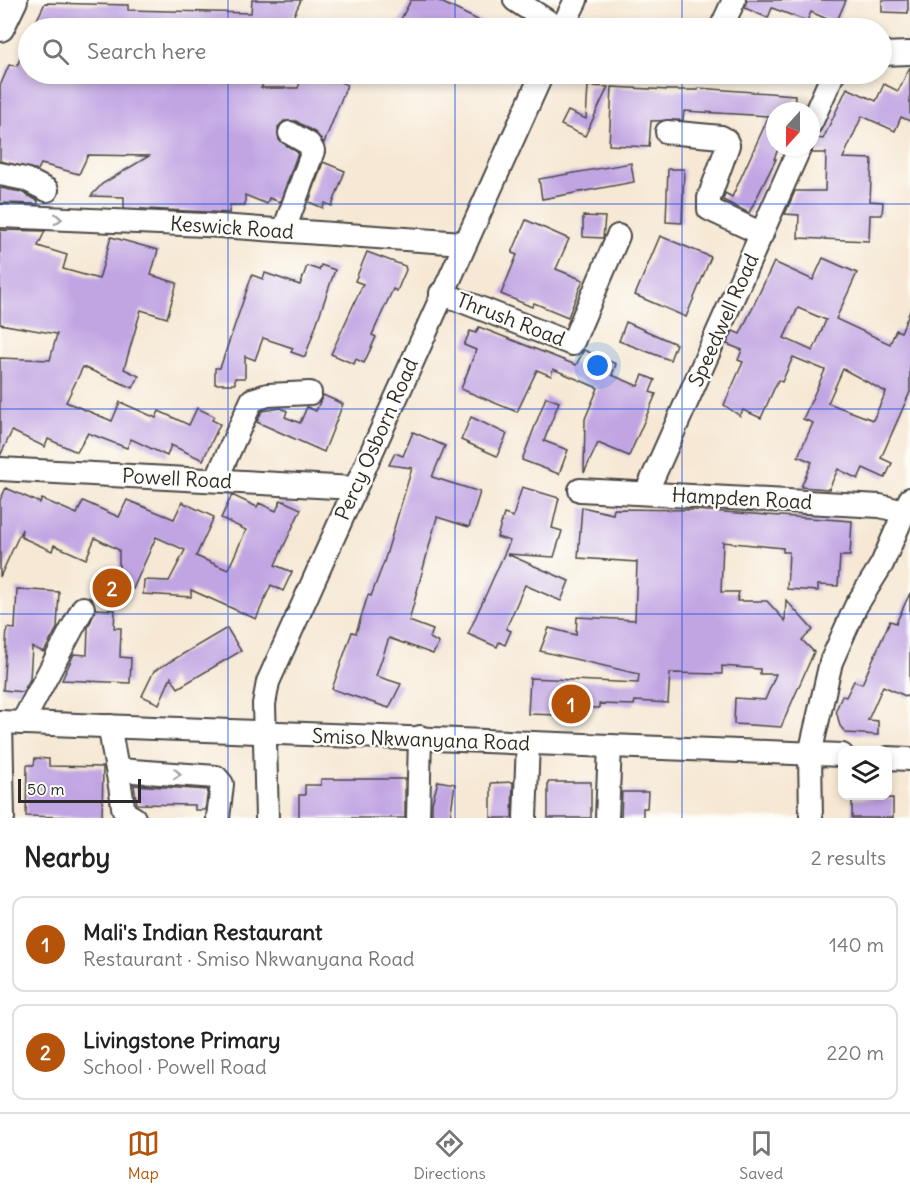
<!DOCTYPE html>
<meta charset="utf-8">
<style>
:root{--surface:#fff;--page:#f2f2f2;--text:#222;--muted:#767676;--line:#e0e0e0;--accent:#b45309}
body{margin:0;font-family:Delius,sans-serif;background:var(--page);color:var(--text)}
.controls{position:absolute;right:18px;bottom:18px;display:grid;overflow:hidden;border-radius:12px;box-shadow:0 3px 9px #0003}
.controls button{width:54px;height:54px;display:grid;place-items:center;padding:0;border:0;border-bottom:2px solid var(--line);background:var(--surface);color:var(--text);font:30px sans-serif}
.compass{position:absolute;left:766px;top:102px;width:54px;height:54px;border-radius:50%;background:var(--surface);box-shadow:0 3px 9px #0003;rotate:201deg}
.scale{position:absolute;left:18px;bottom:15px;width:123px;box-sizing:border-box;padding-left:6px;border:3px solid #2b2b2b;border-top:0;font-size:16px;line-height:21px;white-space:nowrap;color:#2b2b2b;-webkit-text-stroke:4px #fdfcf7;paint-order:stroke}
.you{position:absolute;left:598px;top:366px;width:21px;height:21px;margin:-15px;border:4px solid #fff;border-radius:50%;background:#1a73e8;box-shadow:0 0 0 9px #1a73e833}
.badge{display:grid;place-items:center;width:39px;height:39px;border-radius:50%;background:var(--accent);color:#fff;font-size:20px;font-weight:700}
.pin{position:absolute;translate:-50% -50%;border:3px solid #fff;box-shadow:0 2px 6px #0006}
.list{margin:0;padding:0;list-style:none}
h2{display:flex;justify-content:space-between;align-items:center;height:78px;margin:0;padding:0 24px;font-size:26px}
h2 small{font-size:20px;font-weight:400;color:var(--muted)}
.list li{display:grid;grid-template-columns:39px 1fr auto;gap:18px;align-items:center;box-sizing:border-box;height:96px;margin:0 12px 12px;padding:0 12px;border:2px solid var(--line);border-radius:12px}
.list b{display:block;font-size:22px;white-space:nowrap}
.list p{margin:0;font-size:20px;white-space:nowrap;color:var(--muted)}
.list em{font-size:20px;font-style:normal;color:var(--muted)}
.icon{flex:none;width:33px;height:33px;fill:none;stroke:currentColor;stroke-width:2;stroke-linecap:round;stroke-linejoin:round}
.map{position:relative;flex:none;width:910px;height:818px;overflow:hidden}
.search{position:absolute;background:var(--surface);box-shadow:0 3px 9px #0003;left:18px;right:18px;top:18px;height:66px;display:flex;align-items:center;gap:15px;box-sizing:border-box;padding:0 21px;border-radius:33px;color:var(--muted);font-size:22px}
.sheet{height:294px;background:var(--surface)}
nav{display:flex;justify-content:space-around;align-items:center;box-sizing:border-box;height:84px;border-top:2px solid var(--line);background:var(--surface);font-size:16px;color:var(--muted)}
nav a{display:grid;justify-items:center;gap:3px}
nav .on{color:var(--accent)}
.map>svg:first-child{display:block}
</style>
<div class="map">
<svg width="910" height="818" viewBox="0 0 910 818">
<rect width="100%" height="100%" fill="#fdfcf7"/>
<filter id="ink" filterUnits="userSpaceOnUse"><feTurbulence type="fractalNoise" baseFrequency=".0167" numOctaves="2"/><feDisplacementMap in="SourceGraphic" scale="12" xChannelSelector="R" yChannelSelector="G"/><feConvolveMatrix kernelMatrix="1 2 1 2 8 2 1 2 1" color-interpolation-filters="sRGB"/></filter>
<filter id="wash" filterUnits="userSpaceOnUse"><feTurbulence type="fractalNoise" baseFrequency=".008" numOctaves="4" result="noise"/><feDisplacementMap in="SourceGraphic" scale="24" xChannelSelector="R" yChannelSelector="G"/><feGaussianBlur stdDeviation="1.35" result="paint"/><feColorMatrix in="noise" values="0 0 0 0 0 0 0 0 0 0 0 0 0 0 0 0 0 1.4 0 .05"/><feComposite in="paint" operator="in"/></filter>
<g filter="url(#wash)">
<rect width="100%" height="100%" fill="#f6e8d4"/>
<g id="blocks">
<g fill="#c1a5e3" fill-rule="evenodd">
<polygon points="252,0 301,0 288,28 33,28 45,3 128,5 128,10 251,13"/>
<polygon points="411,0 437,0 494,28 410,28 399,23"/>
<polygon points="747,0 846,0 836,23 811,12 807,21 772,8 768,18 745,8"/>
<polygon points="882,0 908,0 908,13 882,12"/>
<polygon points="28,39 28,74 268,74 261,88 298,88 301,80 339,81 347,85 324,143 316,133 296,121 284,121 278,127 279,140 298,153 280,202 269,198 267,204 245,195 245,205 230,205 229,213 124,208 124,197 91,196 102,184 149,156 88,155 79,174 41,164 38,170 0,161 0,86 9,65 17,66"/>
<polygon points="910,67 910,121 901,117 895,131 862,116 843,158 872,159 870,201 883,202 882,215 870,215 869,241 798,238 799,215 785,214 795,191 825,191 826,153 812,153 813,146 817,138 823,139 847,88 876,101 884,84 898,91"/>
<polygon points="588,86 608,87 585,136 561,125 568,111 586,119"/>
<polygon points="612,87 669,90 698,90 698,88 795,95 794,111 775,111 775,147 779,147 774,159 776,159 749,213 723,200 725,193 732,197 769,116 684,111 683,120 651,121 649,147 609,145"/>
<polygon points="323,162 345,171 332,206 325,203 323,208 309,202"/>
<polygon points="631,163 634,182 542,199 539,179"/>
<polygon points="668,169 684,169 682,223 666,222"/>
<polygon points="0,188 21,192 38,201 38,204 0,203"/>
<polygon points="583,216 605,217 603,238 583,237"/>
<polygon points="526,220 569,239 556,269 583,280 568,317 534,303 532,307 501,294 517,255 512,253"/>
<polygon points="0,230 45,231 38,246 67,255 63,269 99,279 111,237 158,250 151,275 177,283 167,318 141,310 124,369 139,376 133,388 83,367 66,402 112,421 120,402 156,418 159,411 189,425 197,408 214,416 212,420 220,424 203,460 171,445 167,456 131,439 127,448 88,433 77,452 48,439 45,447 12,431 0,456 0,358 50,360 57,334 0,324"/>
<polygon points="660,236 711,257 686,317 635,295"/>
<polygon points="367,252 405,266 406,270 397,291 393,289 372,335 376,337 364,363 356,359 354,364 331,354 363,284 355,281"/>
<path d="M823,258L857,273L836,319L890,344L896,330L901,332L910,311V392L881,458L892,463L885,478L863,468L858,479L838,469L829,489L801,487L812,462L798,456L813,423L803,419L825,370L793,357L782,382L778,380L761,418L743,410L740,416L724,405L743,362L738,360L742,350L727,344L733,331L740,334L774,262L813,280ZM798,308L826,320L813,351L784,338ZM843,369L886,392L873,420L828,403Z"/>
<polygon points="321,265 335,270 305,357 291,352 293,348 263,338 255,360 245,356 245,378 235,378 235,384 215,384 215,368 220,368 252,275 263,279 265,273 300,285 307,266 319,270"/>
<polygon points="626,322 676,344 670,360 619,341"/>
<polygon points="479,327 576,365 584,350 616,364 612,375 638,386 643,375 655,380 650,392 656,394 629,456 598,443 584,473 585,419 598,388 553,369 551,376 537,370 517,412 461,389 476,350 464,345 470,331 476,333"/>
<polygon points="323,395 343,404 324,452 257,422 262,411 281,408 287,411 285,417 300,423 307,407 316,411"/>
<polygon points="546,397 559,402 544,441 568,450 559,474 522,460"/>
<polygon points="471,417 507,434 497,456 461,440"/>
<polygon points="413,432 445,446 432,477 480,492 469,527 437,517 409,621 433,630 430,638 439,643 433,654 389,638 376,676 401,684 389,708 332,689 352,632 356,633 368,595 371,596 384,562 412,468 389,465 395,453 403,456"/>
<polygon points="522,487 559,498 552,528 562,531 554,557 507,554 569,581 561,601 525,585 506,629 511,631 505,645 499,642 497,647 468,634 510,541 497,537 504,514 513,517"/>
<polygon points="6,488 40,503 42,499 77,514 83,501 119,517 127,500 174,519 182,502 214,517 196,556 228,570 246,530 221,518 232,495 257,507 259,503 276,511 281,500 301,509 275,565 292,572 283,591 271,585 256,619 191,590 191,597 143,594 144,580 169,581 185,550 156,537 133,589 119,589 119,550 95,538 86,559 54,545 52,551 21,537 22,529 0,577 0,500"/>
<polygon points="582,507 613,514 614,509 694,510 852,521 850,556 840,556 838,586 818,585 818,591 787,589 789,552 783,552 783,548 723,542 721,592 739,592 737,601 767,601 785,621 786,600 813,630 802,640 814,652 781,727 734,724 735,698 765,700 776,674 760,674 760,669 722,666 722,674 670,673 668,703 635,701 634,705 599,704 599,708 559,707 559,715 528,714 530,678 638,683 639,674 540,651 549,628 576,635 577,617 635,620 637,562 578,558"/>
<polygon points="17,589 59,592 57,628 44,652 32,647 30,679 23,692 3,690 7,628 15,629"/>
<polygon points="910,593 910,698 883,686 868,720 878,721 878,735 846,733 840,726 836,710 842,696 846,697 854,681 862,684 890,621 896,623"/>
<polygon points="96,609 115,610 114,628 121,628 120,657 131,658 130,683 62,680 74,654 87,655 88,628"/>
<polygon points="227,628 241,651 178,688 171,677 159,704 142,696 154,671"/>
<polygon points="35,758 49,759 49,766 103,767 102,818 26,816 27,765 34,765"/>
<polygon points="321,779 405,779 405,818 299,818 299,795 305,795 305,785 321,785"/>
<polygon points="438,781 455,784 450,818 432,818 432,803"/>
<polygon points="513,782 512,818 491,818 491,783"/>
<rect x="548" y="782" width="43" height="36"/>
<polygon points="134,785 208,790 205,810 195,810 195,805 137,804"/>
<polygon points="622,792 648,792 647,808 643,808 643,818 621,818"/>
<polygon points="893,798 893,818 852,818 852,799"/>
</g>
</g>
</g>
<g filter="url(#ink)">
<use href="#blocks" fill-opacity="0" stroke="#494744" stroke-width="1.5"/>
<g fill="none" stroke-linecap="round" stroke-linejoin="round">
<defs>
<g id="minor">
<polyline points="515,0 558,28"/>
<polyline points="562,28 576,0"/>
<polyline points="721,28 734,0"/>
<polyline points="882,54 910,53"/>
<polyline points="811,123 833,74"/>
<polyline points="667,132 721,137 726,140 728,145 709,198 709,209 762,234"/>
<polyline points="0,174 25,179 47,190"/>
<polyline points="0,216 205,225 463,243"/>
<polyline points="284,230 313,151 309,144 290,133"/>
<polyline points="441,293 572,344 618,236"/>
<polyline points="0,469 354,488"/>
<polyline points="216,480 252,400 268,395 310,393"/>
<polyline points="580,490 880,506 904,512"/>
<polyline points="646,493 800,147"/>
<polyline points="0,722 842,755"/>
<polyline points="1,722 3,818"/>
<polyline points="22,723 83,608"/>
<path d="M110,726C113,755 120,779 123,807L125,813L134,818"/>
<polyline points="888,758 910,759"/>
<polyline points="119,770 216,777 222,784 218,818"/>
<polyline points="267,818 264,704 268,682 542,74"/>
<polyline points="418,818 420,737"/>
<polyline points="525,818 528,743"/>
<polyline points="607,818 610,746"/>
<polyline points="811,818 810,754 831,662 856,606 882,564 910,499"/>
</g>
<polyline id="major" points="0,27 13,0"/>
</defs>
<use href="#minor" stroke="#494744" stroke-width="26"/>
<use href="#major" stroke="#494744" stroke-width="32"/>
<use href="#minor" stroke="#fff" stroke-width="22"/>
<use href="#major" stroke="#fff" stroke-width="28"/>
</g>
<defs><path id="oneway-chevron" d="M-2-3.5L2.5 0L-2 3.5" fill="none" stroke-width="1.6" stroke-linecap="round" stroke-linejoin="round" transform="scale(1.5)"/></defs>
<g stroke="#a0a0a0">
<use href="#oneway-chevron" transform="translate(58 219) rotate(2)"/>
<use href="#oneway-chevron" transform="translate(177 774) rotate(3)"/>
</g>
</g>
<path fill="none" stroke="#1d4ed8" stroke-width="1.5" stroke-opacity="0.55" d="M228,0V28M455,0V28M682,0V28M228,74V818M455,74V818M682,74V818M0,204H910M0,409H910M0,614H910"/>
<g text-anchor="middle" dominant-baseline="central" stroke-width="5" stroke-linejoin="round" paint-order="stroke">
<g font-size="20" fill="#2b2b2b" stroke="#fdfcf7">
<text transform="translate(232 227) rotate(4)">Keswick Road</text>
<text transform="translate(511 319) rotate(21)">Thrush Road</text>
<text transform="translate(723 320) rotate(-66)">Speedwell Road</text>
<text transform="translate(376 439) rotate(-66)">Percy Osborn Road</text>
<text transform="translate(177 478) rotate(3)">Powell Road</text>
<text transform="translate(742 498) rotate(3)">Hampden Road</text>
<text transform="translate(421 739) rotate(2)">Smiso Nkwanyana Road</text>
</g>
</g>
</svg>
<div class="controls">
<button><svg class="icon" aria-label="layers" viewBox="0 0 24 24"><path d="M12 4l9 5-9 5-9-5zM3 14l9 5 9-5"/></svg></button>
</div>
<svg class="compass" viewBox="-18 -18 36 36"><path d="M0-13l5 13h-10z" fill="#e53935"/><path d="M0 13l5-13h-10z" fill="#767676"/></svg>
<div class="scale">50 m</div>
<div class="you"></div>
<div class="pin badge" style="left:571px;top:704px">1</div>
<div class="pin badge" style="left:112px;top:588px">2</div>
<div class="search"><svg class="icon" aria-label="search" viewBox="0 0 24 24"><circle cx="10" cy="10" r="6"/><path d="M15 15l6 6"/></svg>Search here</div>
</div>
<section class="sheet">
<h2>Nearby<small>2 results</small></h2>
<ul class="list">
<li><span class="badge">1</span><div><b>Mali's Indian Restaurant</b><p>Restaurant · Smiso Nkwanyana Road</p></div><em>140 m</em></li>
<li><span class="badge">2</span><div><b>Livingstone Primary</b><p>School · Powell Road</p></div><em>220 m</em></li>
</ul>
</section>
<nav>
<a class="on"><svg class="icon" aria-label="map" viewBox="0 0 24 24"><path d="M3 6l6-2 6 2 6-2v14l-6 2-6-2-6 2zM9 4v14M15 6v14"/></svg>Map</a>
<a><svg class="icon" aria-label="directions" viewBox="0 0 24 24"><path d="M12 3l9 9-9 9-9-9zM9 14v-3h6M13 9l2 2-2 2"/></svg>Directions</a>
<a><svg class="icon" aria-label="saved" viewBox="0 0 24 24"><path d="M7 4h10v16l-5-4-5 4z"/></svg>Saved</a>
</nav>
